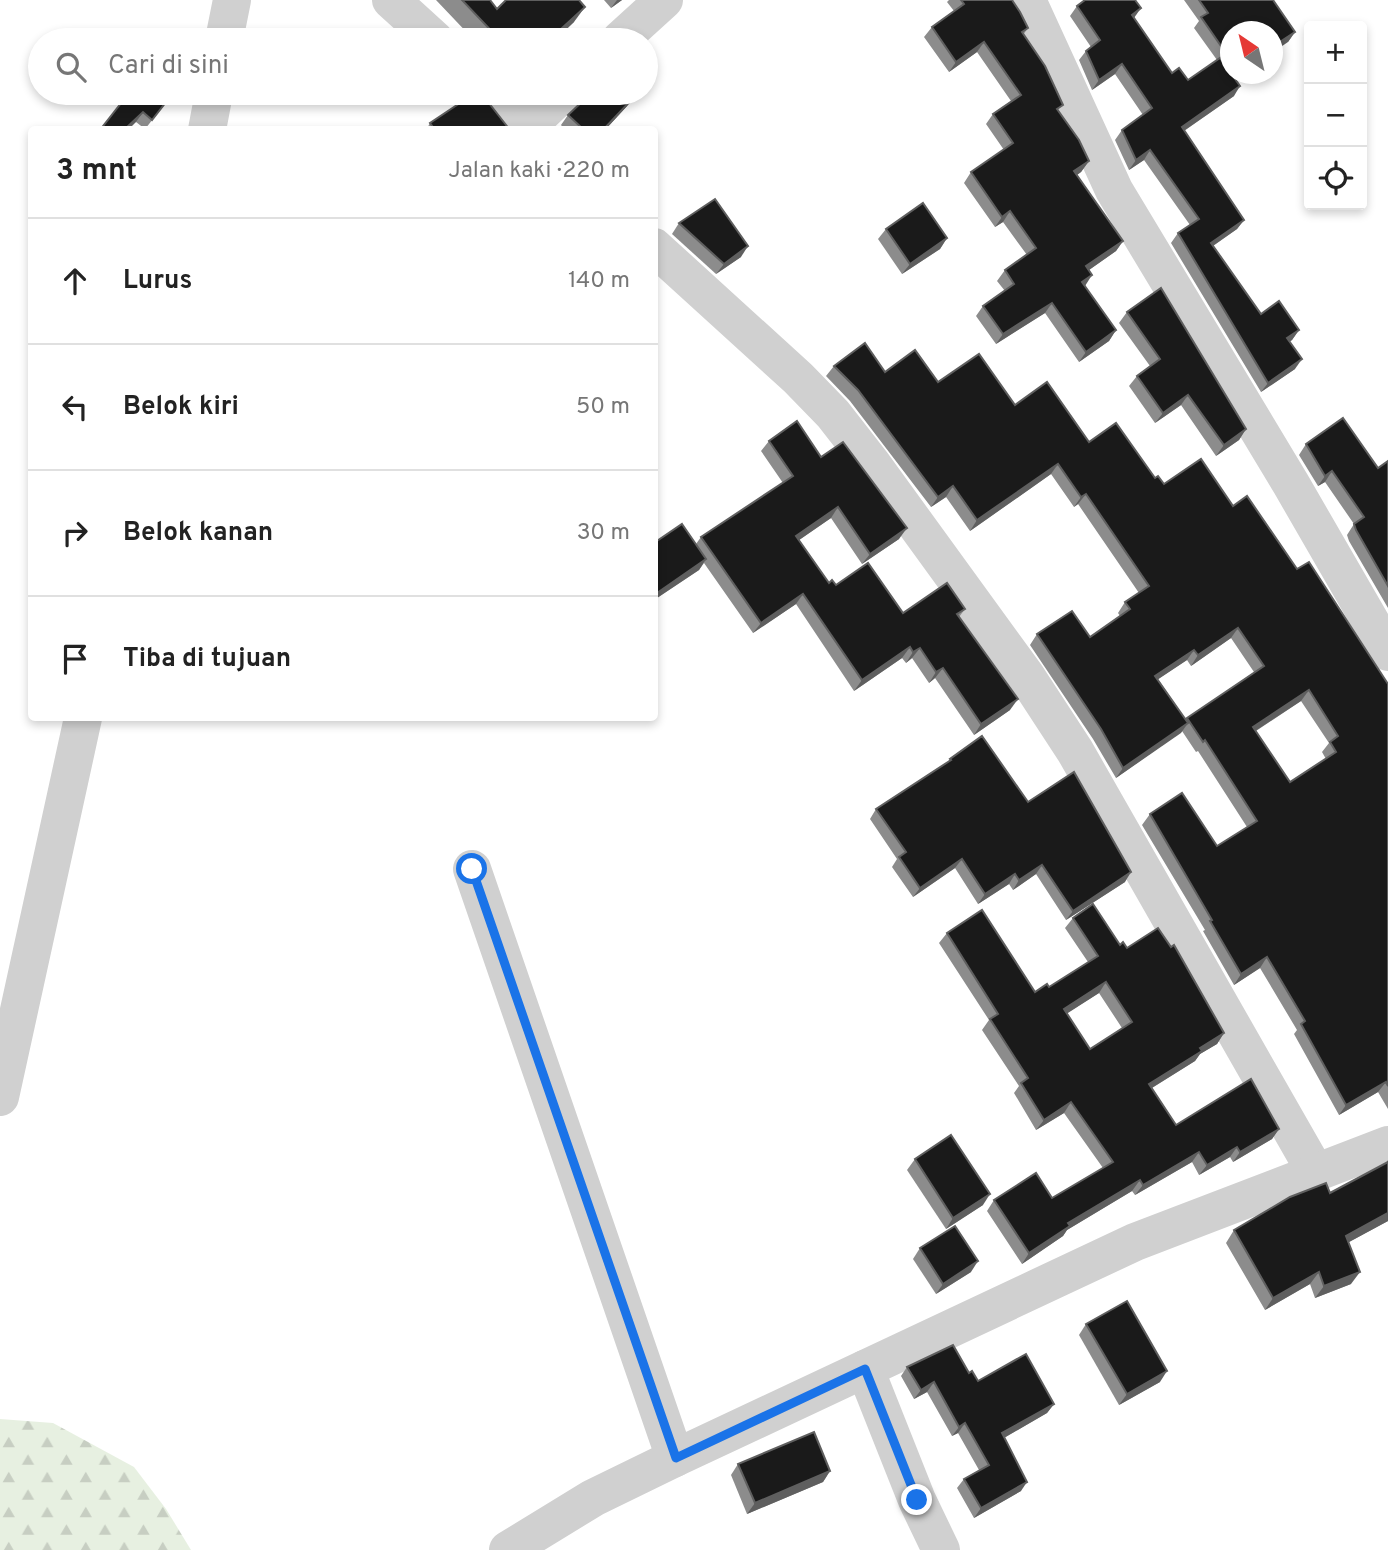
<!DOCTYPE html>
<html lang="id">
<meta charset="utf-8">
<style>
:root{--surface:#fff;--page:#f2f2f2;--text:#222;--muted:#767676;--line:#e0e0e0}
body{margin:0;font-family:Overpass,sans-serif;background:var(--page);color:var(--text)}
.controls{position:absolute;right:21px;top:21px;display:grid;overflow:hidden;border-radius:7px;box-shadow:0 4px 10px #0003}
.controls button{width:63px;height:63px;display:grid;place-items:center;padding:0;border:0;border-bottom:2px solid var(--line);background:var(--surface);color:var(--text);font:35px sans-serif}
.compass{position:absolute;left:1220px;top:21px;width:63px;height:63px;border-radius:50%;background:var(--surface);box-shadow:0 4px 10px #0003;rotate:325deg}
.stop{position:absolute;width:21px;height:21px;margin:-16px;border:5px solid #1a73e8;border-radius:50%;background:#fff}
.stop.end{background:#1a73e8;border-color:#fff;box-shadow:0 2px 7px #0008}
.list{margin:0;padding:0;list-style:none}
h2{display:flex;justify-content:space-between;align-items:center;height:91px;margin:0;padding:0 28px;font-size:30px}
h2 small{font-size:23px;font-weight:400;color:var(--muted)}
.list li{display:grid;grid-template-columns:46px 1fr auto;gap:21px;align-items:center;box-sizing:border-box;height:126px;padding:0 28px;border-top:2px solid var(--line)}
.list b{display:block;font-size:26px;white-space:nowrap}
.list em{font-size:23px;font-style:normal;color:var(--muted)}
.icon{flex:none;width:38px;height:38px;fill:none;stroke:currentColor;stroke-width:2;stroke-linecap:round;stroke-linejoin:round}
.map{position:relative;flex:none;width:1388px;height:1550px;overflow:hidden}
.search{position:absolute;background:var(--surface);box-shadow:0 4px 10px #0003;left:28px;top:28px;width:630px;height:77px;display:flex;align-items:center;gap:18px;box-sizing:border-box;padding:0 24px;border-radius:38px;color:var(--muted);font-size:26px}
.panel{position:absolute;background:var(--surface);box-shadow:0 4px 10px #0003;left:28px;top:126px;width:630px;height:595px;border-radius:7px}
.map>svg:first-child{display:block}
</style>
<div class="map">
<svg width="1388" height="1550" viewBox="0 0 1388 1550">
<defs>
<pattern id="forest-firs" width="22" height="20" patternUnits="userSpaceOnUse" patternTransform="scale(1.75)"><rect width="22" height="20" fill="#e7f0e1"/><path d="M5 1l3.5 6h-7zM16 11l3.5 6h-7z" fill="#c7cec2"/></pattern>
</defs>
<rect width="100%" height="100%" fill="#fff"/>
<polygon fill="url(#forest-firs)" points="0,1419 53,1423 134,1467 166,1509 191,1550 0,1550"/>
<g fill="none" stroke-linecap="round" stroke-linejoin="round">
<g stroke="#d0d0d0" stroke-width="38">
<polyline points="391,0 435,40"/>
<polyline points="1027,0 1114,190 1291,484 1388,652"/>
<polyline points="224,40 232,0"/>
<polyline points="620,40 664,0"/>
<polyline points="492,93 532,130"/>
<polyline points="528,126 563,93"/>
<polyline points="207,130 214,93"/>
<polyline points="654,247 798,378 833,414 872,464 1026,676 1075,751 1316,1173"/>
<polyline points="472,869 675,1458"/>
<polyline points="0,1097 83,718"/>
<polyline points="865,1369 917,1500 941,1550"/>
<polyline points="508,1550 593,1498 675,1458 1135,1242 1388,1145"/>
</g>
</g>
<g fill="#8c8c8c" fill-rule="evenodd">
<polygon points="436,0 490,0 497,9 574,22 555,40 474,40"/>
<polygon points="604,0 622,0 611,8"/>
<polygon points="949,0 1012,0 1028,28 1023,35 1059,111 1089,161 1081,172 1077,175 1123,241 1116,251 1089,270 1085,286 1116,330 1109,341 1079,362 1045,313 996,344 976,316 983,306 1005,291 997,281 1005,270 1027,255 1003,222 995,227 964,183 971,172 1004,150 986,124 993,114 1011,101 977,52 949,72 924,37 932,27 954,11 947,2"/>
<polygon points="1184,0 1273,0 1295,32 1288,42 1230,32 1230,74 1243,74 1235,79 1234,96 1184,131 1244,220 1237,229 1213,246 1261,314 1299,330 1292,340 1289,342 1295,369 1261,392 1171,243 1178,233 1190,225 1144,160 1129,170 1115,140 1122,130 1143,115 1115,74 1092,90 1079,60 1086,51 1091,47 1070,16 1077,6 1134,18 1172,73 1188,80 1217,60 1194,28 1199,21"/>
<polygon points="174,93 145,129 136,122 100,130"/>
<polygon points="584,93 632,93 627,106 605,130 565,130 561,125 568,115 583,101"/>
<polygon points="430,123 510,130 426,130"/>
<polygon points="679,223 741,257 716,274 672,234"/>
<polygon points="886,229 947,238 940,249 902,274 878,239"/>
<polygon points="1127,312 1246,429 1239,440 1216,456 1181,405 1155,423 1129,386 1137,376 1150,366 1119,323"/>
<path d="M834,366L885,372L938,382L1015,405L1089,442L1155,478L1164,484L1233,506L1297,569L1388,684V1109L1378,1092L1339,1115L1294,1034L1297,1030L1260,968L1234,985L1203,931L1205,930L1142,825L1150,814L1217,846L1247,827L1198,751L1196,752L1182,731L1116,778L1093,739L1030,645L1037,634L1090,637L1120,616L1118,613L1125,602L1139,593L1078,504L1074,507L1051,474L970,531L946,497L931,507L850,401L826,376ZM1231,638L1254,672L1186,720L1158,679L1187,660L1191,666ZM1301,701L1329,743L1322,752L1326,759L1290,782L1256,731Z"/>
<polygon points="769,441 821,457 899,539 862,564 831,518 799,540 829,583 903,613 965,609 959,617 1010,710 974,735 935,678 929,683 912,658 906,663 902,658 854,691 796,604 753,633 704,563 699,570 654,600 654,543 696,544 701,537 783,483 761,451"/>
<polygon points="1306,444 1378,468 1388,461 1388,608 1349,541 1347,535 1354,524 1325,482 1318,486 1299,455"/>
<polygon points="950,759 1028,802 1125,882 1066,920 1036,874 1013,890 1009,884 978,904 955,868 913,897 892,867 897,859 870,819 876,809 947,763"/>
<path d="M1073,918L1127,948L1224,1033L1217,1044L1200,1054L1195,1061L1152,1088L1176,1125L1279,1129L1272,1139L1233,1162L1230,1157L1199,1175L1192,1162L1135,1195L1132,1191L1067,1230L1063,1236L1022,1264L987,1211L994,1200L1052,1198L1103,1168L1064,1113L1036,1130L1014,1093L1019,1086L982,1030L989,1020L939,943L947,933L1035,992L1049,987L1088,962L1065,928ZM1099,993L1122,1028L1090,1049L1067,1013Z"/>
<polygon points="915,1159 983,1205 946,1229 907,1170"/>
<polygon points="1388,1160 1388,1221 1349,1242 1351,1284 1315,1298 1310,1284 1265,1310 1226,1243 1234,1230 1330,1193 1386,1163"/>
<polygon points="920,1248 971,1272 936,1294 913,1259"/>
<polygon points="1086,1324 1160,1382 1119,1405 1079,1335"/>
<polygon points="907,1367 969,1373 978,1381 1054,1404 1047,1413 1004,1438 1021,1491 974,1518 957,1488 964,1479 979,1470 958,1433 952,1436 927,1392 914,1399 901,1376"/>
<polygon points="738,1464 830,1471 823,1482 747,1514 731,1475"/>
</g>
<g fill="#5f5f5f">
<polygon points="617,0 622,0 611,8"/>
<polygon points="585,7 574,22 555,40 549,40"/>
<polygon points="1141,8 1134,18 1132,15"/>
<polygon points="1295,32 1288,42 1272,53 1272,47"/>
<polygon points="984,42 977,52 949,72 956,62"/>
<polygon points="1122,64 1115,74 1092,90 1099,80"/>
<polygon points="1237,74 1243,74 1232,81"/>
<polygon points="1240,86 1234,96 1175,137 1182,127"/>
<polygon points="635,96 627,106 605,130 603,130"/>
<polygon points="143,112 136,122 128,130 124,130"/>
<polygon points="1150,150 1144,160 1129,170 1136,160"/>
<polygon points="1089,161 1081,172 1067,182 1074,171"/>
<polygon points="1010,211 1003,222 995,227 1002,217"/>
<polygon points="1244,220 1237,229 1204,252 1211,243"/>
<polygon points="947,238 940,249 902,274 910,264"/>
<polygon points="1123,241 1116,251 1079,277 1086,266"/>
<polygon points="748,246 741,257 716,274 724,264"/>
<polygon points="1092,275 1085,286 1082,282"/>
<polygon points="1052,303 1045,313 996,344 1003,334"/>
<polygon points="1116,330 1109,341 1079,362 1086,352"/>
<polygon points="1299,330 1292,340 1280,348 1287,338"/>
<polygon points="1302,359 1295,369 1261,392 1268,383"/>
<polygon points="1188,395 1181,405 1155,423 1163,413"/>
<polygon points="1246,429 1239,440 1216,456 1224,445"/>
<polygon points="1058,464 1051,474 970,531 977,520"/>
<polygon points="1332,471 1325,482 1318,486 1325,476"/>
<polygon points="953,486 946,497 931,507 938,497"/>
<polygon points="1086,494 1078,504 1074,507 1081,497"/>
<polygon points="838,507 831,518 789,547 796,536"/>
<polygon points="907,528 899,539 862,564 870,554"/>
<polygon points="706,559 699,570 654,600 654,597 657,593"/>
<polygon points="803,594 796,604 753,633 761,623"/>
<polygon points="1238,628 1231,638 1191,666 1198,655"/>
<polygon points="910,647 902,658 854,691 862,680"/>
<polygon points="920,648 912,658 906,663 913,652"/>
<polygon points="1194,650 1187,660 1148,686 1155,676"/>
<polygon points="943,668 935,678 929,683 936,672"/>
<polygon points="1309,690 1301,701 1246,737 1253,727"/>
<polygon points="1018,699 1010,710 974,735 981,724"/>
<polygon points="1188,723 1181,733 1116,778 1123,768"/>
<polygon points="962,859 955,868 913,897 920,888"/>
<polygon points="1042,865 1036,874 1013,890 1019,880"/>
<polygon points="1131,872 1125,882 1066,920 1073,911"/>
<polygon points="1015,874 1009,884 978,904 985,894"/>
<polygon points="1267,957 1260,968 1234,985 1241,974"/>
<polygon points="1106,982 1099,993 1057,1020 1064,1009"/>
<polygon points="1224,1033 1217,1044 1200,1054 1195,1061 1142,1094 1149,1084 1200,1048"/>
<polygon points="1386,1082 1378,1092 1339,1115 1346,1105"/>
<polygon points="1071,1102 1064,1113 1036,1130 1044,1120"/>
<polygon points="1279,1129 1272,1139 1233,1162 1240,1152"/>
<polygon points="1237,1147 1230,1157 1199,1175 1207,1165"/>
<polygon points="1199,1152 1192,1162 1135,1195 1143,1185"/>
<polygon points="1140,1180 1132,1191 1067,1230 1063,1236 1022,1264 1029,1253 1068,1223"/>
<polygon points="990,1194 983,1205 946,1229 953,1218"/>
<polygon points="1388,1213 1388,1221 1338,1248 1346,1236"/>
<polygon points="978,1261 971,1272 936,1294 943,1284"/>
<polygon points="1319,1272 1310,1284 1265,1310 1273,1298"/>
<polygon points="1360,1272 1351,1284 1315,1298 1324,1286"/>
<polygon points="1167,1371 1160,1382 1119,1405 1127,1394"/>
<polygon points="934,1382 927,1392 914,1399 921,1390"/>
<polygon points="1054,1404 1047,1413 995,1443 1002,1433"/>
<polygon points="965,1423 958,1433 952,1436 959,1427"/>
<polygon points="830,1471 823,1482 747,1514 755,1503"/>
<polygon points="1027,1482 1021,1491 974,1518 981,1508"/>
</g>
<g fill="#1a1a1a" stroke="#5f5f5f" stroke-width="2" fill-rule="evenodd">
<polygon points="462,0 490,0 497,9 506,0 579,0 585,7 549,40 500,40"/>
<polygon points="961,0 1012,0 1020,12 1028,28 1022,32 1045,66 1063,105 1057,109 1079,140 1089,161 1074,171 1123,241 1086,266 1092,275 1082,282 1116,330 1086,352 1052,303 1003,334 983,306 1014,284 1005,270 1036,248 1010,211 1002,217 971,172 1013,143 993,114 1021,95 984,42 956,62 932,27 964,4"/>
<polygon points="1085,0 1135,0 1141,8 1132,15 1172,73 1179,68 1188,80 1220,58 1240,86 1182,127 1244,220 1211,243 1261,314 1279,301 1299,330 1287,338 1302,359 1268,383 1178,233 1199,219 1150,150 1136,160 1122,130 1152,108 1122,64 1099,80 1086,51 1100,40 1077,6"/>
<polygon points="1199,0 1273,0 1295,32 1272,47 1272,32 1230,32 1230,59 1201,17 1208,13"/>
<polygon points="129,93 173,93 152,120 143,112 124,130 100,130"/>
<polygon points="475,93 481,93 510,130 435,130 430,123"/>
<polygon points="589,93 632,93 635,96 603,130 584,130 568,115 586,98"/>
<polygon points="715,199 748,246 724,264 679,223"/>
<polygon points="923,203 947,238 910,264 886,229"/>
<polygon points="1161,288 1246,429 1224,445 1188,395 1163,413 1137,376 1160,359 1127,312"/>
<path d="M865,343L885,372L915,350L938,382L979,354L1015,405L1047,382L1089,442L1116,423L1155,478L1158,476L1164,484L1201,459L1233,506L1247,496L1297,569L1309,562L1388,684V1086L1386,1082L1346,1105L1301,1024L1305,1021L1267,957L1241,974L1210,921L1212,920L1150,814L1182,793L1217,846L1257,821L1205,740L1203,742L1187,718L1264,666L1238,628L1198,655L1194,650L1155,676L1188,723L1123,768L1101,729L1037,634L1072,611L1090,637L1130,609L1125,602L1149,586L1086,494L1081,497L1058,464L977,520L953,486L938,497L858,390L834,366ZM1309,690L1338,736L1330,742L1336,752L1290,782L1253,727Z"/>
<polygon points="1343,418 1378,468 1388,461 1388,586 1356,530 1354,524 1364,517 1332,471 1325,476 1306,444"/>
<polygon points="797,421 821,457 843,442 907,528 870,554 838,507 796,536 829,583 832,580 836,585 868,563 903,613 947,583 965,609 957,614 1018,699 981,724 943,668 936,672 920,648 913,652 910,647 862,680 803,594 761,623 701,537 793,476 769,441"/>
<polygon points="682,524 706,559 657,593 654,589 654,543"/>
<polygon points="982,736 1028,802 1074,772 1131,872 1073,911 1042,865 1019,880 1015,874 985,894 962,859 920,888 899,857 906,852 876,809 951,760 950,759"/>
<path d="M1093,904L1120,945L1123,942L1127,948L1158,928L1171,947L1174,945L1224,1033L1200,1048L1202,1051L1149,1084L1176,1125L1251,1079L1279,1129L1240,1152L1237,1147L1207,1165L1199,1152L1143,1185L1140,1180L1068,1223L1070,1226L1029,1253L994,1200L1036,1173L1052,1198L1113,1162L1071,1102L1044,1120L1021,1083L1028,1078L990,1019L998,1014L947,933L982,910L1035,992L1047,984L1049,987L1098,956L1073,918ZM1106,982L1132,1022L1090,1049L1064,1009Z"/>
<polygon points="951,1135 990,1194 953,1218 915,1159"/>
<polygon points="1388,1162 1388,1213 1346,1236 1360,1272 1324,1286 1319,1272 1273,1298 1234,1230 1290,1197 1326,1183 1330,1193"/>
<polygon points="955,1226 978,1261 943,1284 920,1248"/>
<polygon points="1127,1301 1167,1371 1127,1394 1086,1324"/>
<polygon points="953,1345 969,1373 972,1371 978,1381 1026,1354 1054,1404 1002,1433 1027,1482 981,1508 964,1479 989,1465 965,1423 959,1427 934,1382 921,1390 907,1367"/>
<polygon points="814,1432 830,1471 755,1503 738,1464"/>
</g>
<g fill="none" stroke-linecap="round" stroke-linejoin="round">
<polyline stroke="#1a73e8" stroke-width="9" points="472,869 676,1458 865,1369 917,1500"/>
</g>
</svg>
<div class="controls">
<button>+</button>
<button>−</button>
<button><svg class="icon" aria-label="locate" viewBox="0 0 24 24"><circle cx="12" cy="12" r="6"/><path d="M12 2v4M12 18v4M2 12h4M18 12h4"/></svg></button>
</div>
<svg class="compass" viewBox="-18 -18 36 36"><path d="M0-13l5 13h-10z" fill="#e53935"/><path d="M0 13l5-13h-10z" fill="#767676"/></svg>
<div class="stop" style="left:472px;top:869px"></div>
<div class="stop end" style="left:917px;top:1500px"></div>
<div class="search"><svg class="icon" aria-label="search" viewBox="0 0 24 24"><circle cx="10" cy="10" r="6"/><path d="M15 15l6 6"/></svg>Cari di sini</div>
<section class="panel">
<h2>3 mnt<small>Jalan kaki · 220 m</small></h2>
<ul class="list">
<li><svg class="icon" aria-label="ahead" viewBox="0 0 24 24"><path d="M12 20V5M6 11l6-6 6 6"/></svg><div><b>Lurus</b></div><em>140 m</em></li>
<li><svg class="icon" aria-label="left" viewBox="0 0 24 24"><path d="M17 20v-9H6M10 6l-5 5 5 5"/></svg><div><b>Belok kiri</b></div><em>50 m</em></li>
<li><svg class="icon" aria-label="right" viewBox="0 0 24 24"><path d="M7 20v-9h11M14 6l5 5-5 5"/></svg><div><b>Belok kanan</b></div><em>30 m</em></li>
<li><svg class="icon" aria-label="arrive" viewBox="0 0 24 24"><path d="M6 21V4h12l-3 4 3 4H6"/></svg><div><b>Tiba di tujuan</b></div></li>
</ul>
</section>
</div>
